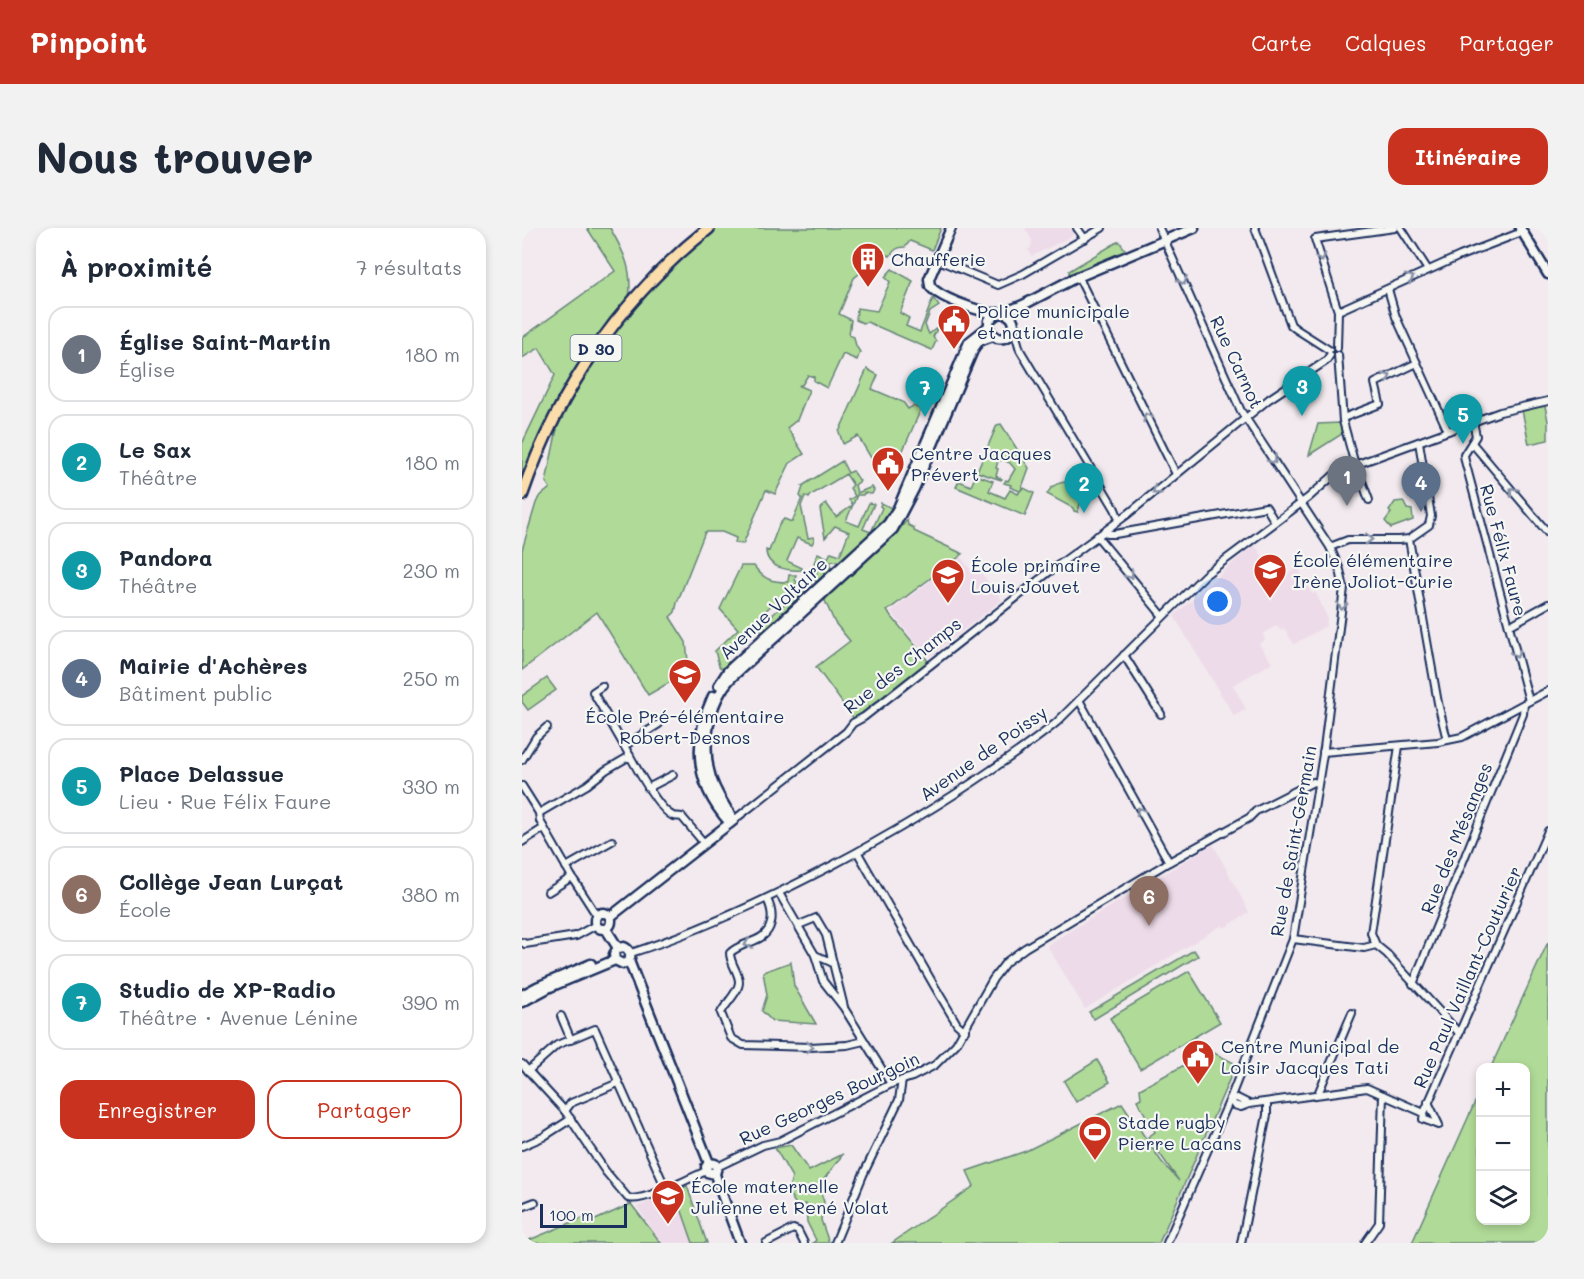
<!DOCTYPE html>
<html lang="fr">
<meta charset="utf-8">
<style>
:root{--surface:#fff;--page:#f2f2f3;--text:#1f2937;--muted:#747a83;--line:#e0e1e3;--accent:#c8321e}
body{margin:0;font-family:Mali,sans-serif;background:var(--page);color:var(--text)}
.controls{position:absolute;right:18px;bottom:18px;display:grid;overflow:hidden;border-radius:12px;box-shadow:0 3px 9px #0003}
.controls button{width:54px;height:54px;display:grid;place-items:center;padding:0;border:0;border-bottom:2px solid var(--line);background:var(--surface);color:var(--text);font:30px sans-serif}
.scale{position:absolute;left:18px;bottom:15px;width:87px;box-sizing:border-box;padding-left:6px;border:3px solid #1b2f5e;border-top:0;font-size:16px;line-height:21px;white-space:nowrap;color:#1b2f5e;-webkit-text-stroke:4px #f6f6f2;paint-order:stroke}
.you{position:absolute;left:696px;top:374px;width:21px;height:21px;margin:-15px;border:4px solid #fff;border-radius:50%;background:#1a73e8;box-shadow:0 0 0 9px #1a73e833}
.badge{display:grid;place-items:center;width:39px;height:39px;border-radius:50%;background:var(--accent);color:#fff;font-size:20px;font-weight:700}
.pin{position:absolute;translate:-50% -50px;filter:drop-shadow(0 2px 3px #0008)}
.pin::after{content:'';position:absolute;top:32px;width:21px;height:18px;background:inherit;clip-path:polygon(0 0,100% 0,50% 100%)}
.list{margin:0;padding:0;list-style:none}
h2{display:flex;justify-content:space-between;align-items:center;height:78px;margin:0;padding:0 24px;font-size:26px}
h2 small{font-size:20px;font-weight:400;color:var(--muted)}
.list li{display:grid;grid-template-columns:39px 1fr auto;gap:18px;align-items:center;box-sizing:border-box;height:96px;margin:0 12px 12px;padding:0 12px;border:2px solid var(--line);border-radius:18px}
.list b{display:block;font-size:22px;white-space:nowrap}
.list p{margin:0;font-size:20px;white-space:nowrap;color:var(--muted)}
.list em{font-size:20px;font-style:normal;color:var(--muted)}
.actions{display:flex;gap:12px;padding:18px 24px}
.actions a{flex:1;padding:14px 0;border:2px solid var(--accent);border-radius:18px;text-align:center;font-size:21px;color:var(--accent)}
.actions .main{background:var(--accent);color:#fff}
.icon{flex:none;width:33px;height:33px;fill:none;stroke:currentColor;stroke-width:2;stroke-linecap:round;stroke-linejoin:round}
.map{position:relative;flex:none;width:1026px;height:1015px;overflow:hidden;border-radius:18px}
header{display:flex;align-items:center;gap:36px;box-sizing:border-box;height:84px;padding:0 30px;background:var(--accent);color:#fff}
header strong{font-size:28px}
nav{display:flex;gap:33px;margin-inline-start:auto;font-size:21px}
.intro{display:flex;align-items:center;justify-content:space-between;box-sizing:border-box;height:144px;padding:0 36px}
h1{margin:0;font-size:42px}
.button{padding:15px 27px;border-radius:18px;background:var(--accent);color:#fff;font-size:21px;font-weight:700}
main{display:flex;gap:36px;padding:0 36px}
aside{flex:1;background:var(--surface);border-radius:18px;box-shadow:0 3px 9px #0003}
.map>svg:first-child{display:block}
</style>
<header>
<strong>Pinpoint</strong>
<nav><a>Carte</a><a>Calques</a><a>Partager</a></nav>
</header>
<div class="intro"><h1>Nous trouver</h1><a class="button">Itinéraire</a></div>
<main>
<aside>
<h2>À proximité<small>7 résultats</small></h2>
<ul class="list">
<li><span class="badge" style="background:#6b7280">1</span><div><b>Église Saint-Martin</b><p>Église</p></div><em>180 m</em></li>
<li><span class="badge" style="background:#0f9aa8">2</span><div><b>Le Sax</b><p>Théâtre</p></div><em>180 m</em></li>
<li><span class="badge" style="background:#0f9aa8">3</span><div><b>Pandora</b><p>Théâtre</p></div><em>230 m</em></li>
<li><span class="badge" style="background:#5c6f8a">4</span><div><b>Mairie d'Achères</b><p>Bâtiment public</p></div><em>250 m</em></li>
<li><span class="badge" style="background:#0f9aa8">5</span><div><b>Place Delassue</b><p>Lieu · Rue Félix Faure</p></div><em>330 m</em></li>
<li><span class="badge" style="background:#8d6e63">6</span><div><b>Collège Jean Lurçat</b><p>École</p></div><em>380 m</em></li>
<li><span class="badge" style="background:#0f9aa8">7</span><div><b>Studio de XP-Radio</b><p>Théâtre · Avenue Lénine</p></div><em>390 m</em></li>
</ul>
<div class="actions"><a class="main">Enregistrer</a><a>Partager</a></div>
</aside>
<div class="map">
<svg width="1026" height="1015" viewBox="0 0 1026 1015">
<rect width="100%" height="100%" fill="#f2eaee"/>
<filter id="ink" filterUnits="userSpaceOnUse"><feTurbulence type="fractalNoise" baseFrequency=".0167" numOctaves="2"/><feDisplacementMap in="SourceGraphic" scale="12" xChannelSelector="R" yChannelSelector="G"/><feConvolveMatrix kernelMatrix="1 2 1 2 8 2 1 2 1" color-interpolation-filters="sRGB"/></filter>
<g filter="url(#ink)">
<g fill="#eedbe9">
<polygon points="503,0 548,0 552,7 510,28 506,22 509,19 510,12"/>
<polygon points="732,316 757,352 776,339 790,366 794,365 805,389 804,398 772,416 762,400 759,402 755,397 741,406 743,412 737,416 750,435 711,457 724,481 712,488 652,388"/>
<polygon points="439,329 452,346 457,342 480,372 408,428 403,427 369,383"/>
<polygon points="691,616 727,684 703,700 700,697 563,781 525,717"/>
<polygon points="153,963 171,1015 140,1015 115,979"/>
</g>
<g fill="#b0da97" stroke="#66847a" stroke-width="1.5">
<path d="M65,0H88C102,24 111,42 107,70L189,0H419L410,22L388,13L383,19C375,19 372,22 368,28L362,26L332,50L317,86L329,92L327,107L332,109L334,118L338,124L335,132L321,126L305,160L292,153V149L286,147L280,157H278L277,158L287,162L275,192L265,200L282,226L268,235L253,266L244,262L221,316L213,315L214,310L200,304H183L155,375L153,384L148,389L164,414L167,443L126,467L75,384L0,442V322L14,275L17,269L28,260L24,254L40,177L0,267V216L33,147L17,120L0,130V110L93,43Z"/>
<polygon points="597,13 604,23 547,46 547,43"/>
<polygon points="370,41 391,53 378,85 387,90 384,98 398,104 411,70 417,78 408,84 403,97 407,106 416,99 411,109 414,113 410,122 345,94 341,95 334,92 335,80 355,83 368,54 363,49"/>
<polygon points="345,141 356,147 350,161 381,174 386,181 391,178 399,181 368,252 364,255 336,208 321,216 317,204"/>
<polygon points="1023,178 1026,193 1026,212 1007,216 1000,182"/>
<polygon points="818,195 820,206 787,227 796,196"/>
<polygon points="479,196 507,240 499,262 502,260 512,265 503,288 434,259 437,253 449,258 454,247 471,253 467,263 483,270 488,262 496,266 498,263 488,259 489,257 482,255 484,252 486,253 493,241 488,235 481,232 476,233 474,240 476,241 474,248 480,251 479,252 455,244 475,197"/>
<path d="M320,233L326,245L331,243L338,253L333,257L335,265L350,259L352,262L350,266L342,265L341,267H335L324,293L337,298L347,275L352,276L341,301L349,304L360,280L358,278L359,275L372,281L364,292L318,334L309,333L308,342L294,354L292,350L297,338L292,335L296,325L306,330L309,324L318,327L327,304L313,298L303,310L298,281L304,275L314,289L331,277L327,272L333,268L328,260L331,257L324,246L289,267L287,270L283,268L279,278L286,310L291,309L292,312L290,316L275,310L265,333L280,340V342C266,343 244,340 244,322L247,323L257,297L262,291L270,294L280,270L278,268L281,259L280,258Z"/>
<path d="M568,249L578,262L572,259L571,262L561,264L556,284L552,283L551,280L525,266C535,247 553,258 568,249Z"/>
<polygon points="881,273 885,281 890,282 891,292 869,300 863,293 869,285 867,283 873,274"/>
<polygon points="385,292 386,297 392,300 392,303 441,326 365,383 406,433 332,491 294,439 328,413 313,395 303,373 304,370 372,308"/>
<path d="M219,338H232C242,352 250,354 266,354L267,347H274L273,352L283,363L241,404L237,399L278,362L273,356L230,395L231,397L199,426L208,436L204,440L200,441L197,438L193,423L216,401L198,381Z"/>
<polygon points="25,450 34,462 6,482 0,474 0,468"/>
<polygon points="1026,714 1026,1015 890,1015 958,863 958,992 1004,992 1004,840 969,839"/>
<polygon points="672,722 676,728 572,791 567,784"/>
<polygon points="269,734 272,758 294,796 250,793 240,783 245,767 241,744"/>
<polygon points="667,743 698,794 618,841 588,790"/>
<polygon points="688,823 714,836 637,1015 370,1015 452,958 445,943 504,923 600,875 639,933 657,953 626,909 633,904 615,872 619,870 618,861"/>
<polygon points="575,832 588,854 554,874 542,853"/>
<polygon points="269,917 287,943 321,926 297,958 302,974 299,992 307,1015 291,1015 294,1012 285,994 284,976 274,977 266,964 270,949 253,920"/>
<polygon points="165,958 185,1015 171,1015 153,963"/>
<polygon points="109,976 139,1015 0,1015 65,988 71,993"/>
</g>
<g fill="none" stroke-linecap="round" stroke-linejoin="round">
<defs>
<g id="minor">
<polyline points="555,0 563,11"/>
<polyline points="637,0 719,183 808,319 818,342 822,360 802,520 771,711 708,871 645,1015"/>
<polyline points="733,0 769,97 774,101 807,122"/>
<polyline points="879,0 906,42"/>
<polyline points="416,32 476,57 501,46 580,0"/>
<polyline points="556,48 654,246"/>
<polyline points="866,61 874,89 926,203"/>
<polyline points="816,83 938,28 1000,4"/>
<polyline points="492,101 498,122 593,281 597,291"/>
<polyline points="815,120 816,83 793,11 873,0"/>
<polyline points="816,127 821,193 833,237"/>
<polyline points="821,190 858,176 853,155 895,135"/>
<polyline points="951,194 954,208 942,227 943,233 1007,473"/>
<polyline points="950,215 1026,305"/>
<polyline points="834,237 847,272"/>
<polyline points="582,303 586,306 593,306 744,279 753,294"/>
<polyline points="575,308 640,387"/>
<polyline points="887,311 916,475 925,512"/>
<polyline points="808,319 826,312 877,312 887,311 907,297 909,288 897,214"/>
<polyline points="987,398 1026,376"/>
<polyline points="602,427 639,486"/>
<polyline points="80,458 71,464 108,528"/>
<polyline points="557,472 647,634"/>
<polyline points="102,518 137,496"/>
<polyline points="801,524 916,514 940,509 1026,463"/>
<polyline points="0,532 14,509 25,499"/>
<polyline points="0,558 17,585 18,593 50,649 75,688"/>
<polyline points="126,560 151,547"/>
<path d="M17,585L65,557L84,542L108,528C115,541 138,583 151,588C154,589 157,588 160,589L182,615"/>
<polyline points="212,592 324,504 331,495 342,489 527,344 606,286 747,171 804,133 808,127"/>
<polyline points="0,614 22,600"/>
<polyline points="336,625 413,759 435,796 443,803"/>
<polyline points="44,639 90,613"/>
<polyline points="26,664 50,649"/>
<polyline points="257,665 293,727 301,753 322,780 369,856"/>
<path d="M245,671C249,679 251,686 249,695C244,716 221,712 208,725C208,736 217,744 217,754C217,764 203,776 199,785L209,810L221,817L288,819L325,817L342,813"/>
<polyline points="277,697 294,690 304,707 311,735"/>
<polyline points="771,711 842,720 854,717 865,726 937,805"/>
<polyline points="0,714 3,716 54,708 74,697"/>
<polyline points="854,717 849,705 877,518"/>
<path d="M109,725C178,703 244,672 309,638C364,609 417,578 469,542C491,527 514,512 535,494L683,347L786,270L812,247L833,237L978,184L1026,173"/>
<polyline points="293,727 311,735 322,779"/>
<polyline points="891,756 1001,486 1002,476"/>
<polyline points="39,788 49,812"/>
<path d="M0,836L43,883L84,944L106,970C121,975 168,950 184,943"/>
<polyline points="6,843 35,817 73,801 144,961"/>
<polyline points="796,866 830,785"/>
<polyline points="708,871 712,877 719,879 727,876 845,860 902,885 1026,603"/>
<polyline points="708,871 715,870 727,876"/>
<polyline points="43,883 49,875 96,855"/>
<polyline points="902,885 901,891 917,897 906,874"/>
<polyline points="0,918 21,909 49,891"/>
<polyline points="195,939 241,917 258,913 369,856 390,849 413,837 434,816 471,751 484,734 503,720 647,634 727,590 734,583 791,554 796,555"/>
<polyline points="0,979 13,974"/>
<polyline points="244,1015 271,1001 276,1003 282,1015"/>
<polyline points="313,1015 341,947 377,872 380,852"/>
<polyline points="719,1015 745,887 745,874"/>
<polyline points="843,1015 857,995 861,867"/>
</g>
<g id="tertiary">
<path d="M429,0L407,51L408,58C417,70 452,81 467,85C473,86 480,84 486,87C493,91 494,101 488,107C484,111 480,111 475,110L467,103V92L476,85"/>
<polyline points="998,0 1026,46"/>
<polyline points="481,85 501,77 551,51 672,0"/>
<polyline points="197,457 206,443 366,296 376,280 447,114 466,99"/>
<path d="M191,468C170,514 173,557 208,595"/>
<circle cx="81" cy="693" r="8"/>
<path d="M88,689L212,592C203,579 194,565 189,550C179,518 186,473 211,448L371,301L392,261L452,120L457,113L471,108"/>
<polyline points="84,701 96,720"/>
<polyline points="96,720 92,726 93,732 101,736 107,733"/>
<path d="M96,720L102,719C108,722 110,727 107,733"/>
<polyline points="107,733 187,935"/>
<polyline points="0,767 15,759 69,736"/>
<polyline points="0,774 28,759 93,732"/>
<polyline points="193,946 185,944 184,939 187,935 193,936 195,939 193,946 195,953 218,1015"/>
</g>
<path id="primary" d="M0,267C36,162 100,69 187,0"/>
</defs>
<use href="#minor" stroke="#1b2f5e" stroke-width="10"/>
<use href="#tertiary" stroke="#1b2f5e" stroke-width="13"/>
<use href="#primary" stroke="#1b2f5e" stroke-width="15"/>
<use href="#minor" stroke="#f6f6f2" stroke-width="6"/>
<use href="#tertiary" stroke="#f6f6f2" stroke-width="8"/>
<use href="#primary" stroke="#fbddab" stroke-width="10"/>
</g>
<defs><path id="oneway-chevron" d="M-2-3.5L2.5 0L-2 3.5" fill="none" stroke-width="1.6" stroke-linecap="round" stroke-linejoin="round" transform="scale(1.5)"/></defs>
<g stroke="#8892a8">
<use href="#oneway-chevron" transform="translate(799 30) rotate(72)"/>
<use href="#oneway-chevron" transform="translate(888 50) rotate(-26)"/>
<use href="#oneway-chevron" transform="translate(661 53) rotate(66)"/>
<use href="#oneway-chevron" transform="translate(865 149) rotate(-25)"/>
<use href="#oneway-chevron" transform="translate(625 189) rotate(-116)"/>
<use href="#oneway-chevron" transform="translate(751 232) rotate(55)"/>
<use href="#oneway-chevron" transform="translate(634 263) rotate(141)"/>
<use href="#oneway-chevron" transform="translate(991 263) rotate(-130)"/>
<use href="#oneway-chevron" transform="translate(847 311)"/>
<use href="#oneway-chevron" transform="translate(608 347) rotate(50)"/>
<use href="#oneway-chevron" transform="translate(820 378) rotate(96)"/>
<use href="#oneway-chevron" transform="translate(994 426) rotate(75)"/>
<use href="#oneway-chevron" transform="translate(618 583) rotate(-119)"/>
<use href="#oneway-chevron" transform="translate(226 716) rotate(158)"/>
<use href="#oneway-chevron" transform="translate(288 819) rotate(1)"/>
</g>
</g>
<defs>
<symbol id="building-pin" viewBox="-11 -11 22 30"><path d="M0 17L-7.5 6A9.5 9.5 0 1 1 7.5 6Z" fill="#c8321e" stroke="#f6f6f2"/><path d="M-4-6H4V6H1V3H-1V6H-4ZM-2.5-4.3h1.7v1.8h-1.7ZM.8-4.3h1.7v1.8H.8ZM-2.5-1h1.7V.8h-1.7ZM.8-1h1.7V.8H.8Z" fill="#fff"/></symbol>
<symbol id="civic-pin" viewBox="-11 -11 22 30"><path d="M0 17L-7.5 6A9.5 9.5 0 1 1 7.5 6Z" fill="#c8321e" stroke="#f6f6f2"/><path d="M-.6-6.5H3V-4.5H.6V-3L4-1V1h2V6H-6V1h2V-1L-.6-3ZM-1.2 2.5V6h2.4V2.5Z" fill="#fff"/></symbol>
<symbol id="school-pin" viewBox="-11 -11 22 30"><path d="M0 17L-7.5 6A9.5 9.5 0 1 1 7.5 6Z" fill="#c8321e" stroke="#f6f6f2"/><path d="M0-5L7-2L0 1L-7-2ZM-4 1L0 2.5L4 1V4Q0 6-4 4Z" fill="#fff"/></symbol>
<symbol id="stadium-pin" viewBox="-11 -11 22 30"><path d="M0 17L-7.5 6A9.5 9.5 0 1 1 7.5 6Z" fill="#c8321e" stroke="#f6f6f2"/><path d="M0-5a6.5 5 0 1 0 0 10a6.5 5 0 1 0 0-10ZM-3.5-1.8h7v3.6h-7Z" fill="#fff"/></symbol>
</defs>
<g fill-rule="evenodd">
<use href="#building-pin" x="327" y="12" width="38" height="52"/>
<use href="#civic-pin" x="413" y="74" width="38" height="52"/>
<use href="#civic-pin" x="347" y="216" width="38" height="52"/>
<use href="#school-pin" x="729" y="323" width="38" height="52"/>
<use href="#school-pin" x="407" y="328" width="38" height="52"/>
<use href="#school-pin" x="144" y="428" width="38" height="52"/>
<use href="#civic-pin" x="657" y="809" width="38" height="52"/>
<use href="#stadium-pin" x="554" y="885" width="38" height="52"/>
<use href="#school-pin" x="127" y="949" width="38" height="52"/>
</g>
<g text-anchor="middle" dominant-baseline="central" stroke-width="4.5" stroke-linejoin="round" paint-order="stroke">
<rect fill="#f6f6f2" stroke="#5d6b8a" stroke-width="1.5" x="48.5" y="107" width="51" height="26" rx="4.5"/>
<g font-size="16" font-weight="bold" fill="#1b2f5e">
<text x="74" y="120">D 30</text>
</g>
<g font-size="18" fill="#1b2f5e" stroke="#f6f6f2" text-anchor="start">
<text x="369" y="31">Chaufferie</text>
<text x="455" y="83">Police municipale<tspan x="455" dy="21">et nationale</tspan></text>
<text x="389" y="225">Centre Jacques<tspan x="389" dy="21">Prévert</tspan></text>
<text x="771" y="332">École élémentaire<tspan x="771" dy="21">Irène Joliot-Curie</tspan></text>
<text x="449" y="337">École primaire<tspan x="449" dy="21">Louis Jouvet</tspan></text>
<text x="163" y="488" text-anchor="middle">École Pré-élémentaire<tspan x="163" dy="21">Robert-Desnos</tspan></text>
<text x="699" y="818">Centre Municipal de<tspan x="699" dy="21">Loisir Jacques Tati</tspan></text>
<text x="596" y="894">Stade rugby<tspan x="596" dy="21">Pierre Lacans</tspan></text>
<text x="169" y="958">École maternelle<tspan x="169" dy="21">Julienne et René Volat</tspan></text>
</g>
<g font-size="18" fill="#1b2f5e" stroke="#f6f6f2">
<text transform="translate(715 134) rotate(65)">Rue Carnot</text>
<text transform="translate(982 322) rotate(75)">Rue Félix Faure</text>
<text transform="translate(251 380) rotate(-43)">Avenue Voltaire</text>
<text transform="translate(380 437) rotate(-38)">Rue des Champs</text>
<text transform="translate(461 525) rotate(-35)">Avenue de Poissy</text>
<text transform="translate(934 610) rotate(-68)">Rue des Mésanges</text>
<text transform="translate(771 613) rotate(-80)">Rue de Saint-Germain</text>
<text transform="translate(945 749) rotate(-66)">Rue Paul Vaillant-Couturier</text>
<text transform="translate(307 870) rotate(-25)">Rue Georges Bourgoin</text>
</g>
</g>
</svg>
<div class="controls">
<button>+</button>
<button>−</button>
<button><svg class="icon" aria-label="layers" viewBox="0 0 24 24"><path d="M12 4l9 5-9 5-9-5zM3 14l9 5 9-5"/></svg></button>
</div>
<div class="scale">100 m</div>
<div class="you"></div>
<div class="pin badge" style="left:825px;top:278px;background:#6b7280">1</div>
<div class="pin badge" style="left:562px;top:285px;background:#0f9aa8">2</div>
<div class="pin badge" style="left:780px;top:188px;background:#0f9aa8">3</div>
<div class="pin badge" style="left:899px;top:284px;background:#5c6f8a">4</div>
<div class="pin badge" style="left:941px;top:216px;background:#0f9aa8">5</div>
<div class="pin badge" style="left:627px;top:698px;background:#8d6e63">6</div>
<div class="pin badge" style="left:403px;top:189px;background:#0f9aa8">7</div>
</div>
</main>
